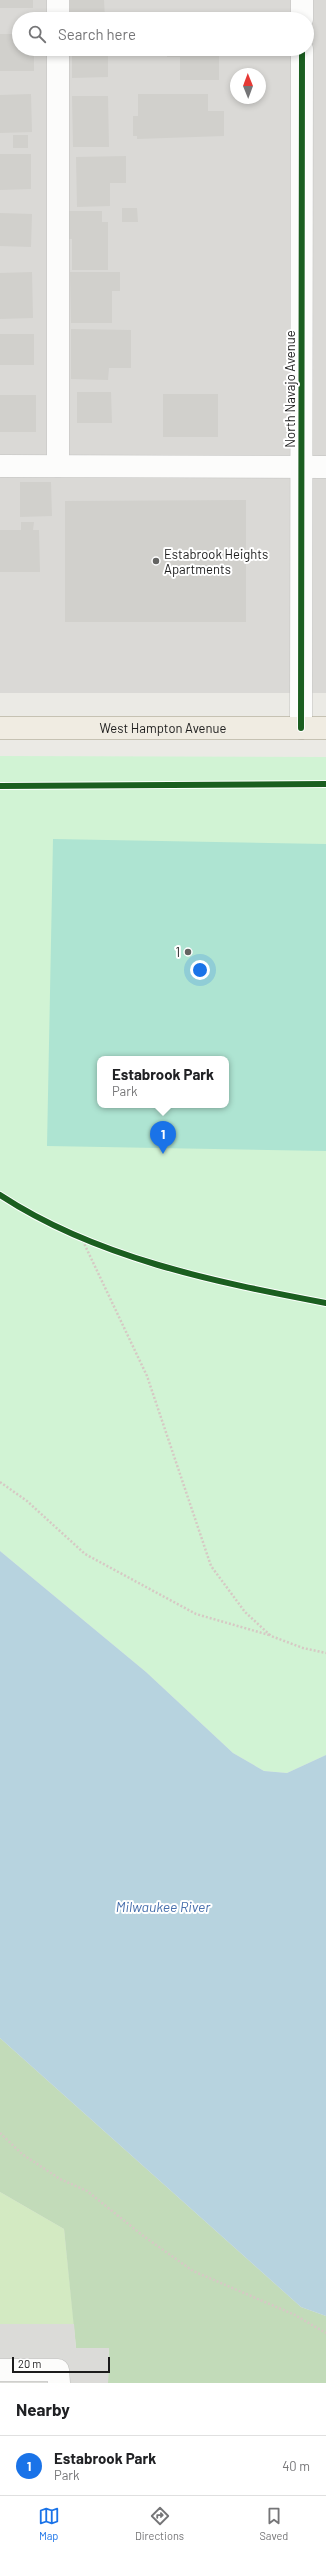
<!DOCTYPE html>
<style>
:root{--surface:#fff;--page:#f2f2f2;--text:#202124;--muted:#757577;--line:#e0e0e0;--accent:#1a73e8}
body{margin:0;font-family:Barlow,sans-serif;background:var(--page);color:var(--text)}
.compass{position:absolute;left:230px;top:68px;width:36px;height:36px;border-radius:50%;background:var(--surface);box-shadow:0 2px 6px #0003;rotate:359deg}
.scale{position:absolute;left:12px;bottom:10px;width:98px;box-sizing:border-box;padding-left:4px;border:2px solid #1c1c1c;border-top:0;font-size:11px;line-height:14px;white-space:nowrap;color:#1c1c1c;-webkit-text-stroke:3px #fff;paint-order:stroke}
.you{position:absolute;left:200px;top:970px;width:14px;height:14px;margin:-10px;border:3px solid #fff;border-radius:50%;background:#1a73e8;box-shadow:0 0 0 6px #1a73e833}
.badge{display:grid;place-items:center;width:26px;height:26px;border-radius:50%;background:var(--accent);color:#fff;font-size:13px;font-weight:700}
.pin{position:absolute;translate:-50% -33px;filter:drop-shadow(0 1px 2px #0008)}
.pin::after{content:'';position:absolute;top:21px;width:14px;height:12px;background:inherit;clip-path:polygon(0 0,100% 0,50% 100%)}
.popup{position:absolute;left:97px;top:1056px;width:132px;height:52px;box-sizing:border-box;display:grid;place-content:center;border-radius:8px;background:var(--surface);filter:drop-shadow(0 1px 3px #0005);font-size:13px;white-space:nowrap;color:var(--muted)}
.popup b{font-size:15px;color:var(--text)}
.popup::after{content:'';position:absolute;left:50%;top:100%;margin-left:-8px;border:8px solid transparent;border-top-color:var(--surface)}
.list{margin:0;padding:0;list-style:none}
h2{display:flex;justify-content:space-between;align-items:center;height:52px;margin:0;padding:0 16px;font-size:17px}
h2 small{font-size:13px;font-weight:400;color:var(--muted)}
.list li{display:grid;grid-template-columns:26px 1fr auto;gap:12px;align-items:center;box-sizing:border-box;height:60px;padding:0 16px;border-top:1px solid var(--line)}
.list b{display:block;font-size:15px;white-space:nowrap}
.list p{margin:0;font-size:13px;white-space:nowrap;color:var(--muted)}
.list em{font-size:13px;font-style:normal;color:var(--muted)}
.icon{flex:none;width:22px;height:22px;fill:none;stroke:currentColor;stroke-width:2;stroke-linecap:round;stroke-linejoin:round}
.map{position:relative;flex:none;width:326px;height:2383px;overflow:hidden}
.search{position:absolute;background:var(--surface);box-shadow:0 2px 6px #0003;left:12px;right:12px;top:12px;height:44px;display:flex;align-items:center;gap:10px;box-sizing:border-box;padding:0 14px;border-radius:22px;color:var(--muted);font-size:15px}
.sheet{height:112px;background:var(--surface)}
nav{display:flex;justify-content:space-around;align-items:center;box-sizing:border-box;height:56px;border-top:1px solid var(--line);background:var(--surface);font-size:11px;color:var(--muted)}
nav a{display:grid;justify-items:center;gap:2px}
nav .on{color:var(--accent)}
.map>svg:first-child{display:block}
</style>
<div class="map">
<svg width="326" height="2383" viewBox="0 0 326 2383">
<rect width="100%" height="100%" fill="#ebeae5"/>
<path fill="#dad9d6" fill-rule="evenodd" d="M0,0H326V693H0ZM19,19H307V49H19ZM236,74H260V98H236Z"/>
<polygon fill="#d3eac2" points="0,2192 64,2229 74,2324 0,2324"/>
<polygon fill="#c2dbb9" points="0,2038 301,2307 326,2316 326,2383 108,2383 109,2348 76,2348 64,2229 0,2192"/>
<path fill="#d1f3d4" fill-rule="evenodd" d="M0,756L326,757V1755L287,1773L264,1771L233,1753L146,1672L0,1551ZM100,1059H226V1105H100Z"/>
<path fill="#aee4d2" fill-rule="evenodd" d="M53,839L326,844V1151L47,1146ZM100,1059H226V1105H100Z"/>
<polygon fill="#dbdbd8" points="0,2324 74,2324 76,2348 109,2348 108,2383 0,2383"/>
<polygon fill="#b7d3df" points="0,1551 146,1672 233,1753 264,1771 287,1773 326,1755 326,2316 301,2307 0,2038"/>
<g fill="#d1d0cc">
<rect x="0" y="0" width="33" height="8"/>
<polygon points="70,0 104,0 105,19 70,19"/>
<polygon points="0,34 19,34 19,49 34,49 34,71 0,71"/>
<polygon points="72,49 108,49 108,77 72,78"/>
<polygon points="167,49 219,49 219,80 180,80 180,57 167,57"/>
<polygon points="31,94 32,132 0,133 0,95"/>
<polygon points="138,94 208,94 208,111 224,111 224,136 137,139 137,136 133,136 133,116 138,116"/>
<polygon points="72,96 108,96 109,147 73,147"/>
<rect x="13" y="135" width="15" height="13"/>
<polygon points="0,154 31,154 31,189 0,190"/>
<polygon points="126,156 126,183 110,183 110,206 77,207 76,157"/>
<polygon points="122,208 137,208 138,222 122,222"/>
<polygon points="67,211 102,211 102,222 108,222 108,270 72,270 72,239 67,239"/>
<polygon points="0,213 32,214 31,247 0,246"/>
<polygon points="32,272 33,318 0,319 0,273"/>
<polygon points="70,272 120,272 120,291 112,291 112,323 71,323"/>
<polygon points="71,329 131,330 131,368 109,368 108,380 71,379"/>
<rect x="0" y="334" width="34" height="31"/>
<polygon points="77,392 111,392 112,423 77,423"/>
<rect x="163" y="394" width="55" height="43"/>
<rect x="0" y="395" width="36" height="37"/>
<polygon points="20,482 51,482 52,516 20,517"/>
<polygon points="246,500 246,622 65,622 65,501"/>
<polygon points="21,522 34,522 33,530 39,530 40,572 0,572 0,530 21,530"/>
</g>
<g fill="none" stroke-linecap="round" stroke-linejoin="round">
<defs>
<g id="minor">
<polyline points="58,19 58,0"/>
<polyline points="302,19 302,0"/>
<polyline points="0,466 326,467"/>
<polyline points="58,466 58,49"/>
<polyline points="301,728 302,49"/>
<polyline points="0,2370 58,2370 59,2383"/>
</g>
<g id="major">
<path id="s1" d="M0,728H326"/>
</g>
</defs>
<use href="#minor" stroke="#c3c3c1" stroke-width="23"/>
<use href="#major" stroke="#a19a81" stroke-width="23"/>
<g stroke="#d6c9c4" stroke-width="2.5" stroke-dasharray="2 2" stroke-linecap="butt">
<polyline points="81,1237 147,1376 211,1566 245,1612 271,1636 303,1648 326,1653"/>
<polyline points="0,1482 27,1501 85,1554 196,1614 269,1635"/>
<polyline points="0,2133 22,2154 60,2179 87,2191 142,2235 193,2271 295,2315 326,2333"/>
</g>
<use href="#minor" stroke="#fcfcfb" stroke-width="22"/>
<use href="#major" stroke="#f0ece2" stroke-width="22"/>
<defs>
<g id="cycleway">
<polyline points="301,728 302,49"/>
<polyline points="0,786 326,784"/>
<path d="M0,1195C96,1258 215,1282 326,1303"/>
</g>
</defs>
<use href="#cycleway" stroke="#fff" stroke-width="8"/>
<use href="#cycleway" stroke="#1b5e20" stroke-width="6"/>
</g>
<g fill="#646462" stroke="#fff" stroke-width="1.5">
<circle cx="156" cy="561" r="4"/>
<circle cx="188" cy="952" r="4"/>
</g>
<g text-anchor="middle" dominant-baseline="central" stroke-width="4" stroke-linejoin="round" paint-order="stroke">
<g font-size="13" fill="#1c1c1c" stroke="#fff">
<text transform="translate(290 389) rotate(-90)">North Navajo Avenue</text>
<text stroke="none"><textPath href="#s1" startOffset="163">West Hampton Avenue</textPath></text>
</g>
<g font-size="13" fill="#1c1c1c" stroke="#fff" text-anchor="start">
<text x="164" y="554">Estabrook Heights<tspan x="164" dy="15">Apartments</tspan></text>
<text x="180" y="952" text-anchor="end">1</text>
</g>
<g font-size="14" font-style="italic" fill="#4870ad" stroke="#fff">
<text x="163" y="1906">Milwaukee River</text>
</g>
</g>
</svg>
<svg class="compass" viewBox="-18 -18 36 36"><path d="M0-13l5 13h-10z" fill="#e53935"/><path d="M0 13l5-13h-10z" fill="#757577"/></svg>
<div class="scale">20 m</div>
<div class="you"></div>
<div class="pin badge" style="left:163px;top:1154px">1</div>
<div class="popup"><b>Estabrook Park</b>Park</div>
<div class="search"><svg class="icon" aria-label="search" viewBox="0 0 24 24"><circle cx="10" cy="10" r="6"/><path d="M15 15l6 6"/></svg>Search here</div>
</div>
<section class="sheet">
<h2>Nearby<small></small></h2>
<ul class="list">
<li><span class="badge">1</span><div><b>Estabrook Park</b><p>Park</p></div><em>40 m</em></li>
</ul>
</section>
<nav>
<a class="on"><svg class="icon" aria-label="map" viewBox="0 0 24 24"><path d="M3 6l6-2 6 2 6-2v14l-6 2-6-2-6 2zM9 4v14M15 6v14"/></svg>Map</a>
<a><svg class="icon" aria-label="directions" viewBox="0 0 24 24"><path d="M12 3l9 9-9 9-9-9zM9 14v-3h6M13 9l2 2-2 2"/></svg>Directions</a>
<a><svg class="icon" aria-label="saved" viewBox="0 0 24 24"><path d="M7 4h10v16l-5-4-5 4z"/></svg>Saved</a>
</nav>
